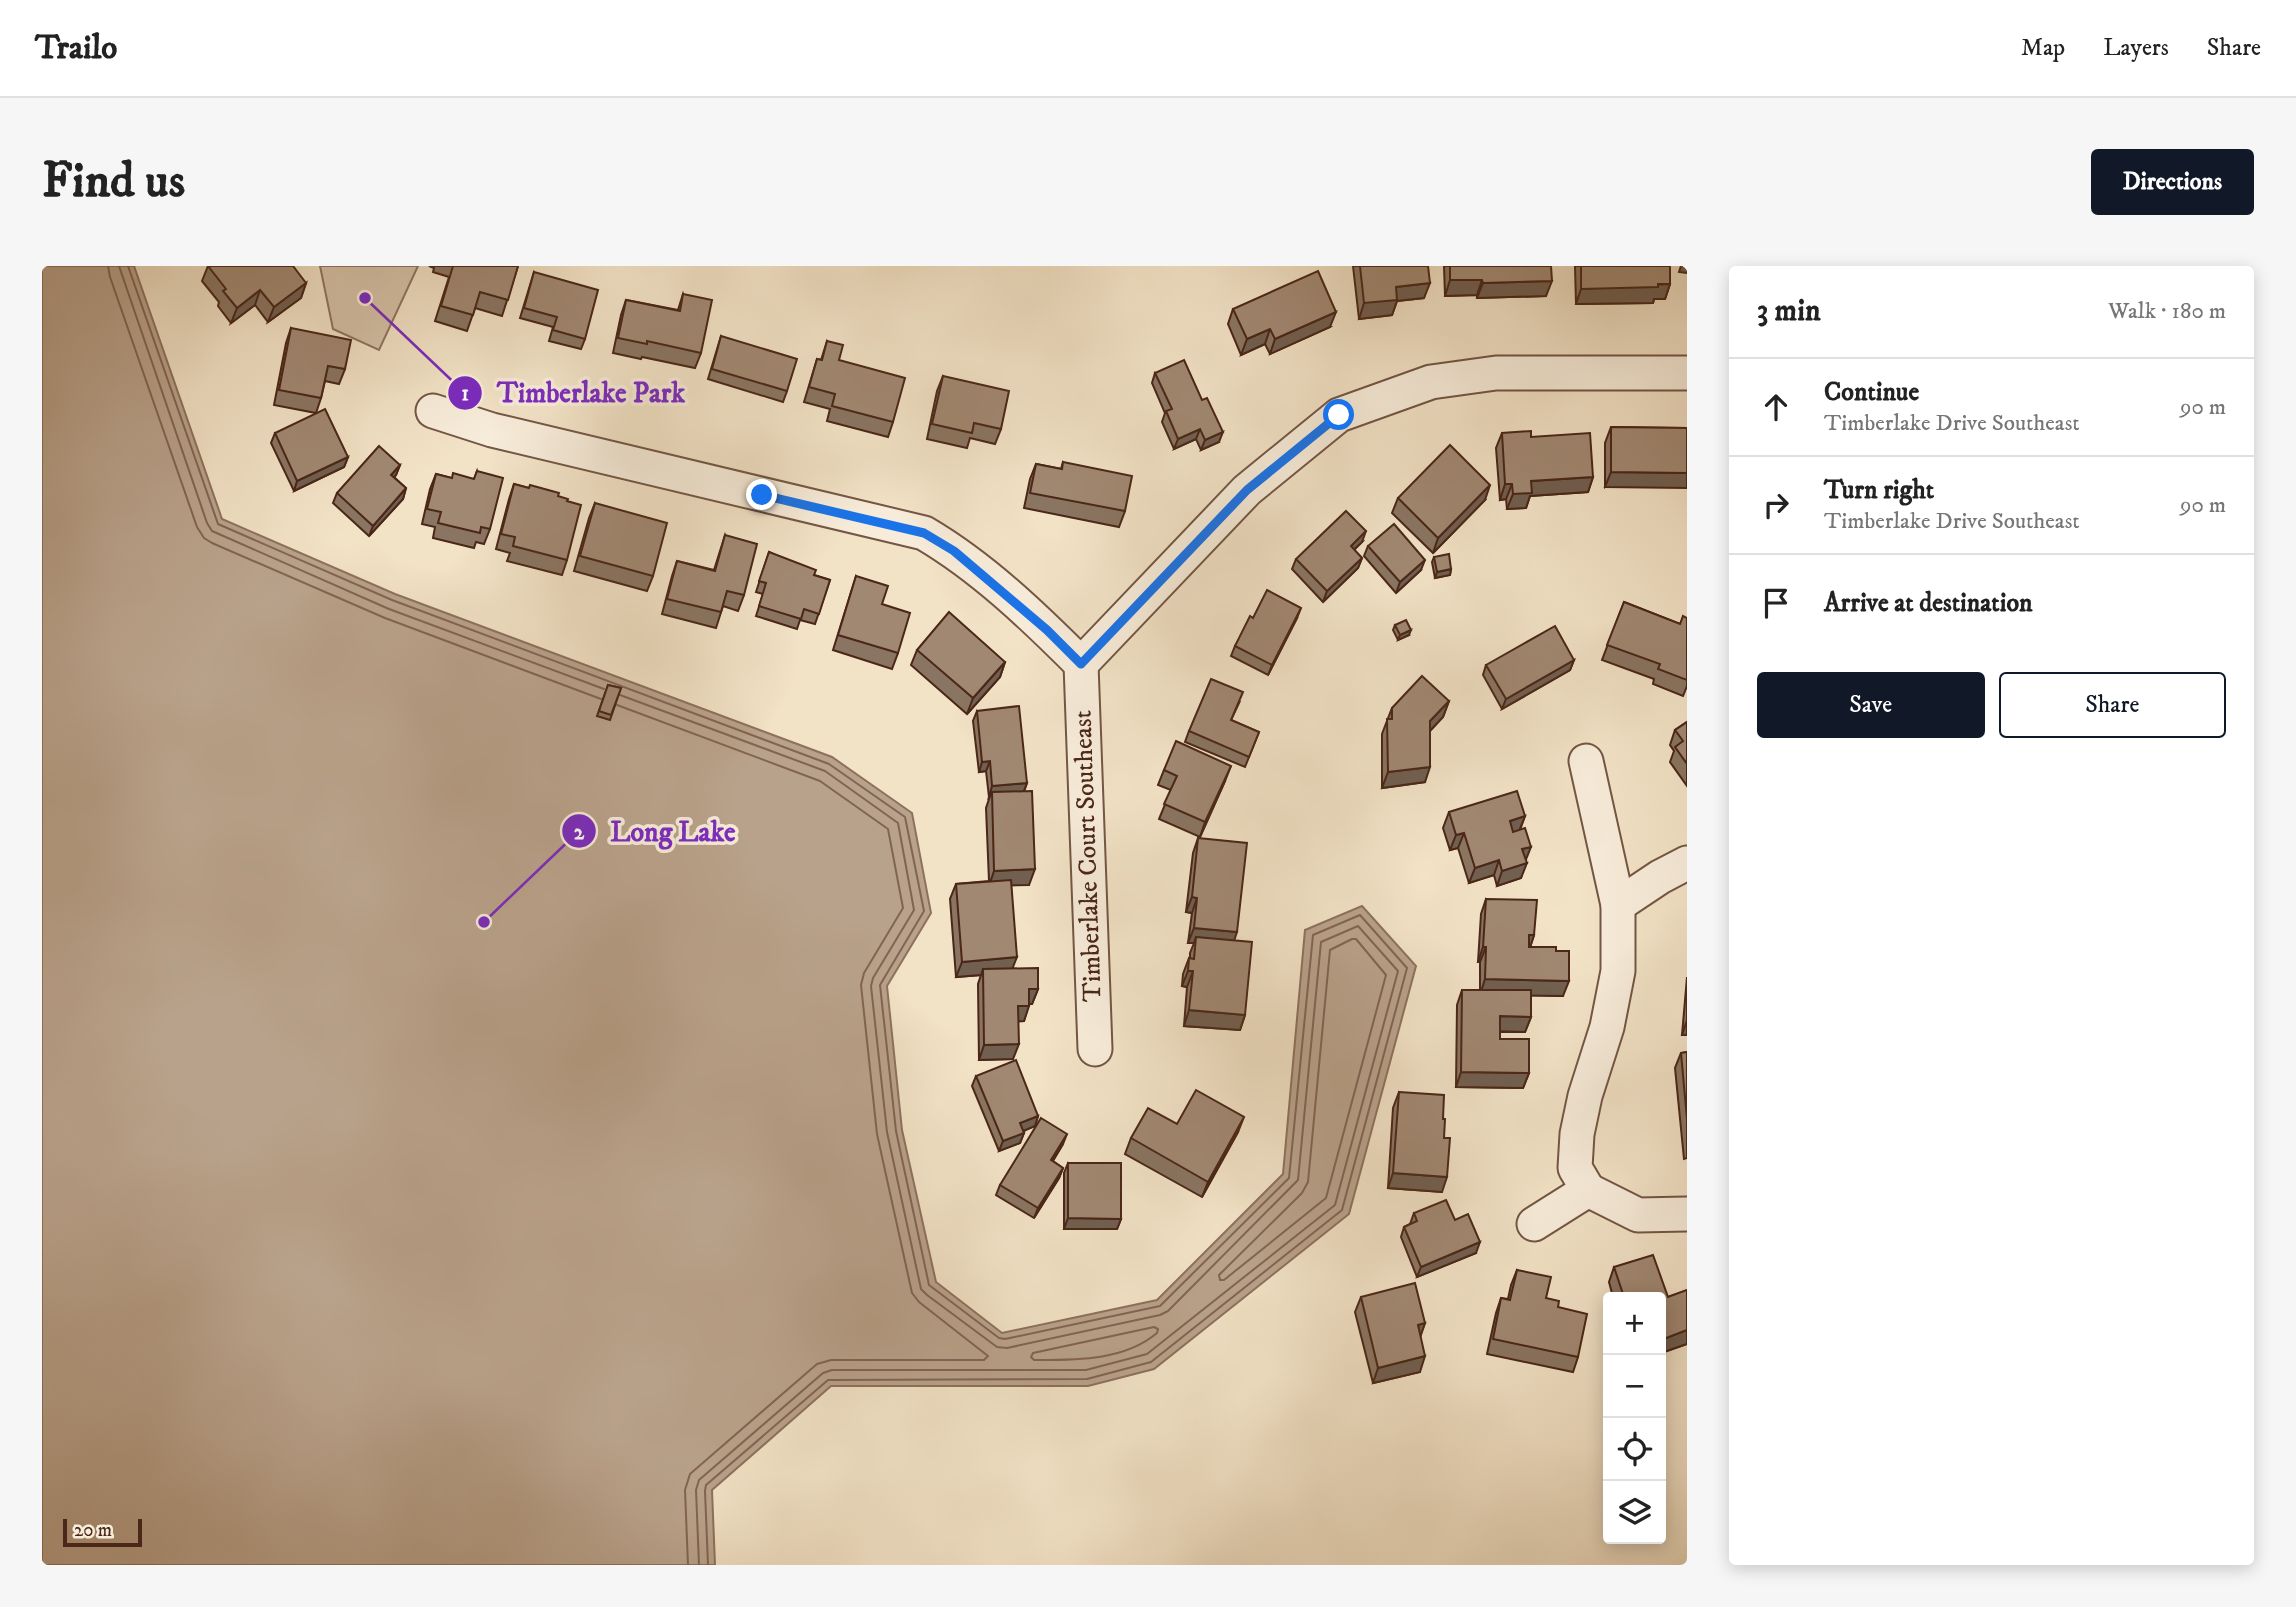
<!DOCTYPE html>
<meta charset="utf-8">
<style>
:root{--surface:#fff;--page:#f6f6f6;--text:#222;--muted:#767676;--line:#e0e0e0;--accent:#111827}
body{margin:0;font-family:"IM FELL DW Pica",serif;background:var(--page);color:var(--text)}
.controls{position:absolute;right:21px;bottom:21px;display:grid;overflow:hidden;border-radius:7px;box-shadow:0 4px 18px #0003}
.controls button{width:63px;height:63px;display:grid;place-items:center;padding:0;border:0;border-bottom:2px solid var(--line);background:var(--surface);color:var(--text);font:35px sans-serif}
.scale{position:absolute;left:21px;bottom:18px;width:79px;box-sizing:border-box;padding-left:7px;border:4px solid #4a2718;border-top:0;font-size:19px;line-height:24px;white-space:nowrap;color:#4a2718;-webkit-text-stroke:5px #f7ecda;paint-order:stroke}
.stop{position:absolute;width:21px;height:21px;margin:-16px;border:5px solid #1a73e8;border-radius:50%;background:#fff}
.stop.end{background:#1a73e8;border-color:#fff;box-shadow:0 2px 7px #0008}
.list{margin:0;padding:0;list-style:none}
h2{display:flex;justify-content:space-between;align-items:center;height:91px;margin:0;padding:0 28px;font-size:30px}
h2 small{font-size:23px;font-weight:400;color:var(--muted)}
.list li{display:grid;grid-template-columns:46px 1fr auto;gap:21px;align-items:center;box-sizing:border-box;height:98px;padding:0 28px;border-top:2px solid var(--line)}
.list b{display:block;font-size:26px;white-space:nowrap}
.list p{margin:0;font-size:23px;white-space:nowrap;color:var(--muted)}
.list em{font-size:23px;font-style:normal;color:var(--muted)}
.actions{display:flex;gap:14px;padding:21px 28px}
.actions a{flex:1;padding:16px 0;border:2px solid var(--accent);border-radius:7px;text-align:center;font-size:24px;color:var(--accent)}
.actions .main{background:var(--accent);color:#fff}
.icon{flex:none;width:38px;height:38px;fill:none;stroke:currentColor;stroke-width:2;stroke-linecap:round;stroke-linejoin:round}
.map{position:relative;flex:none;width:1645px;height:1299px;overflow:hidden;border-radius:7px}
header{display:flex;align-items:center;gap:42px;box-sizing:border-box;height:98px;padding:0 35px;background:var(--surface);border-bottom:2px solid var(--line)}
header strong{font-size:33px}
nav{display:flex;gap:38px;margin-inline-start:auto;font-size:24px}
.intro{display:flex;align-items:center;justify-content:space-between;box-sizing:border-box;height:168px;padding:0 42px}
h1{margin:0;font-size:49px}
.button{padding:18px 32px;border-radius:7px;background:var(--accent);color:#fff;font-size:24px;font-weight:700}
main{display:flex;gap:42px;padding:0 42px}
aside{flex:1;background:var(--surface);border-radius:7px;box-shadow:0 4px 18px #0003}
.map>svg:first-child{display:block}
</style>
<header>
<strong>Trailo</strong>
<nav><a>Map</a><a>Layers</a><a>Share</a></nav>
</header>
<div class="intro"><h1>Find us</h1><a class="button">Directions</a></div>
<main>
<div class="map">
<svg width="1645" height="1299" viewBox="0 0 1645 1299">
<rect width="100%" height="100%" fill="#f2e2c6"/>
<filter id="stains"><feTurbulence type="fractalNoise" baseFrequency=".00286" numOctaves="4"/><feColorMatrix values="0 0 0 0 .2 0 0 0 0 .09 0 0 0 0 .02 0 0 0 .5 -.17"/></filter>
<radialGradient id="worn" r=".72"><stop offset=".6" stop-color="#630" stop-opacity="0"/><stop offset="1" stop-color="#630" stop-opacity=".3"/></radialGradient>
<polygon fill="#d5c2a8" stroke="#907460" stroke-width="2" points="278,0 376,0 337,84 291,63"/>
<polygon fill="#b9a28b" stroke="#8d715d" stroke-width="2" points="0,0 92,0 180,253 353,328 790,491 870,547 889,647 845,720 860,864 894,1016 960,1067 1115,1034 1241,908 1263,664 1320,640 1374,700 1307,948 1112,1103 1046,1120 789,1120 670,1224 673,1299 0,1299"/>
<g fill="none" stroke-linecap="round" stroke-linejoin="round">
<g stroke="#826452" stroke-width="2">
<polyline points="66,0 68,11 155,261 162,272 170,277 343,352 559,433"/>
<polyline points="77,0 165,257 170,265 347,343 562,423"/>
<polyline points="86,0 176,258 350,334 787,498 863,551 882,645 838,719 854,865 887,1019 957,1072 963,1073 1118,1040 1247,912 1271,669 1318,649 1365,702 1300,944 1109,1096 1045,1113 786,1114 664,1219 663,1225 666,1299"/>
<polyline points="578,429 783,505 856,557 872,644 831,712 829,720 845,866 879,1023 885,1029 955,1081 965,1082 1118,1049 1126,1045 1256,914 1279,676 1316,660 1356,705 1293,939 1105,1088 1044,1104 790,1104 781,1107 657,1214 654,1224 657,1299"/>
<polyline points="575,439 778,515 846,563 861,642 822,707 819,719 835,868 870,1027 877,1036 946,1090 942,1094 789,1094 775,1098 648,1208 643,1224 646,1299"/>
<polygon points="1310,673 1314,673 1344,709 1284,932 1182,1014 1178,1014 1177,1009 1260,927 1266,916 1288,684"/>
<path d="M1112,1061L1116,1063L1115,1067C1082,1095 1033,1094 992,1094L989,1091L991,1087Z"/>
</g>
<defs>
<g id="minor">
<path d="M391,145L450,164L882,267C940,301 991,350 1039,398"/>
<polyline points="1039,398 1205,224 1297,149 1389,116 1454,107 1645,107"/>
<polyline points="1039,398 1053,783"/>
<polyline points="1544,495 1576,639 1576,705 1565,761 1543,830 1535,868 1533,902 1546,924"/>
<polyline points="1576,639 1618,611 1645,597"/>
<polyline points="1546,924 1596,949 1645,948"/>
<polyline points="1492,958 1546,924"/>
</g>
</defs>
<use href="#minor" stroke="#745644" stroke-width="37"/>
<use href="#minor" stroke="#f7ecda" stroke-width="33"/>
</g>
<g fill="#8a7562" stroke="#4a2718" stroke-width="2">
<polygon points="166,0 264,17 259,32 226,56 213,39 189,57 176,40 177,36 160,15"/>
<polygon points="387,0 476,0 460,50 433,42 425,65 393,55 407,11 391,6 392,2"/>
<polygon points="1311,0 1386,0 1382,32 1355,35 1350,49 1317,53"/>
<polygon points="1402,0 1509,0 1504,30 1435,32 1435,29 1403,30"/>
<polygon points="1533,0 1628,0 1628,18 1623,33 1612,33 1611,37 1534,38"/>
<polygon points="492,6 543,73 539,83 507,75 511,61 478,52"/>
<polygon points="641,28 659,87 653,102 600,91 599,93 571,87 579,49 584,34 636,44"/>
<polygon points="1191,43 1288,61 1228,88 1223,78 1199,89 1186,58"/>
<polygon points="249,62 303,103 297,118 283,115 279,132 274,147 232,139 244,77"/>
<polygon points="679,70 745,125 741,136 666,113"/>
<polygon points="785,75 797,94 851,156 846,171 785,155 788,143 762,136 775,93 779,94"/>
<polygon points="1113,107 1177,176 1159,184 1154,173 1132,183 1120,156 1123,147 1110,117"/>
<polygon points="901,110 959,163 953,178 928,172 925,182 885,173 895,125"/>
<polygon points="1569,161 1645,162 1563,221 1563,177"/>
<polygon points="233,167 306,191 302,201 252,225 229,177"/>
<polygon points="1460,167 1489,171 1551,211 1546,226 1488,230 1484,242 1465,243 1464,233 1458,234 1454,182"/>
<polygon points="1021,196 1083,245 1077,261 982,242 988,213 994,198 1019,203"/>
<polygon points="358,199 354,209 352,211 364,222 361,233 327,270 291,237 295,227"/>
<polygon points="435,205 448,263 442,278 434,276 432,282 391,272 393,261 380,258 388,223 394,208 409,212 432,213"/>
<polygon points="472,218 516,230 525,294 520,309 465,295 468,287 454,283 467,233"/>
<polygon points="1356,232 1443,234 1391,287 1350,247"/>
<polygon points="553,237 611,310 605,325 532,305 547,252"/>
<polygon points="683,269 702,329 696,345 681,340 674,362 620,348 630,310 635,295 672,304"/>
<polygon points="1320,276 1312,284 1320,292 1316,302 1281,336 1250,303 1254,293"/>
<polygon points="1326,280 1379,304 1354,327 1322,290"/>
<polygon points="727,286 772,309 788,314 773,358 758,354 755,363 714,350 721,328 714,326"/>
<polygon points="1392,291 1409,303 1408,309 1393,312 1390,296"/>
<polygon points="814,310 840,338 856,387 850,403 791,384"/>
<polygon points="1582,336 1638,358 1645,352 1645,420 1641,430 1611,418 1612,413 1560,394"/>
<polygon points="1211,352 1255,352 1226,409 1189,390 1193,380"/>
<polygon points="1353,359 1367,369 1356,374 1351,364"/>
<polygon points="875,384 963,396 958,411 925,448 869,399"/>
<polygon points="1532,394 1528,404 1460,443 1441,409 1444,399"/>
<polygon points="566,419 579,422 568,454 555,450"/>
<polygon points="1407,435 1401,451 1388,465 1383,516 1340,522 1340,468 1350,442"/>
<polygon points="1197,437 1189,454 1217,466 1203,501 1143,476 1147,465"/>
<polygon points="935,445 985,517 982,526 987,619 969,619 971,702 996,723 990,738 987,738 982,755 976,755 971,793 937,794 936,718 939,709 914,711 908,633 914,618 947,615 944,542 948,530 947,531 944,505 937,506 931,455"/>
<polygon points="1645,456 1645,520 1628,496 1632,485 1628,479 1633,464"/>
<polygon points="1122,504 1183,515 1158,571 1117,553 1129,524 1116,519"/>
<polygon points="1407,546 1483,550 1478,564 1484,594 1479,612 1455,620 1452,609 1427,617 1416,582 1408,584 1401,562"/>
<polygon points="1156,572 1192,675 1203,749 1198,764 1142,760 1145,721 1140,720 1141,708 1147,692 1148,692 1148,687 1152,677 1146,677 1150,647 1144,646 1151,587"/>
<polygon points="1444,633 1492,669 1488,681 1514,685 1521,730 1489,729 1489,751 1483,766 1458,766 1458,773 1487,807 1481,822 1414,821 1415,739 1420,724 1438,724 1438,696 1436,696 1439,648"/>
<polygon points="1645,711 1645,769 1640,769"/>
<polygon points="1645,786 1645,892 1642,893 1633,802 1639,787"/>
<polygon points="934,810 996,850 993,860 981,865 982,867 978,877 957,885 930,820"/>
<polygon points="1357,826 1401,853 1400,926 1346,922 1351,842"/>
<polygon points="1135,858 1196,866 1160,931 1083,888 1089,872"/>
<polygon points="1021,878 1011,895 1021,902 1017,912 992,952 954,929 958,919"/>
<polygon points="1026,897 1079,953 1075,963 1022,963 1022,907"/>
<polygon points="1372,947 1413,954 1434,987 1375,1011 1359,971 1362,961 1368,958"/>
<polygon points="1572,1001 1626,1031 1645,1024 1645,1078 1619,1087 1619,1031 1571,1031 1567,1016"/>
<polygon points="1475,1004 1504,1032 1516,1041 1536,1091 1531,1106 1445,1088 1454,1047 1459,1032 1466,1033 1469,1019"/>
<polygon points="1319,1031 1383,1057 1378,1070 1378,1106 1331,1117 1313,1046"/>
</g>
<g fill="#715f50" stroke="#4a2718" stroke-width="2">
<polygon points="1639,0 1645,0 1645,7 1637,6"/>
<polygon points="1408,14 1440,14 1435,29 1403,30"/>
<polygon points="1510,15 1504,30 1435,32 1441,17"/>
<polygon points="264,17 259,32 226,56 232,41"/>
<polygon points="1388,17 1382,32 1355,35 1350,49 1317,53 1322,37 1354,21"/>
<polygon points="1628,18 1623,33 1612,33 1611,37 1534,38 1539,23"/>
<polygon points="218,24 213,39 189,57 195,42"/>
<polygon points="1294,46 1288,61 1228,88 1233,73"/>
<polygon points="1228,63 1223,78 1199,89 1205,73"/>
<polygon points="1158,163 1154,173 1132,183 1136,173"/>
<polygon points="1181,166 1177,176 1159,184 1163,174"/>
<polygon points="306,191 302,201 252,225 255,215"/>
<polygon points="358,199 354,209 345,219 349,209"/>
<polygon points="1569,206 1645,207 1645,222 1563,221"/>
<polygon points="1551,211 1546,226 1488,230 1484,242 1465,243 1471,228 1489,215"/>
<polygon points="1463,218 1470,218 1464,233 1458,234"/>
<polygon points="1448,219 1443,234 1391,287 1396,272"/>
<polygon points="364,222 361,233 327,270 331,260"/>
<polygon points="1324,265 1320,276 1305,290 1309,280"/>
<polygon points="1320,292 1316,302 1281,336 1285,325"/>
<polygon points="1383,294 1379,304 1354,327 1358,316"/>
<polygon points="1409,303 1408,309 1393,312 1395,306"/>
<polygon points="1259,342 1255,352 1226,409 1230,399"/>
<polygon points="1369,364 1367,369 1356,374 1358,369"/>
<polygon points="1532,394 1528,404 1460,443 1464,433"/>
<polygon points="963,396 958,411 925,448 931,432"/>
<polygon points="1407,435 1401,451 1382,471 1388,455"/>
<polygon points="948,495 944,505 937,506 940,496"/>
<polygon points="1189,500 1183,515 1158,571 1163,556"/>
<polygon points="1388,501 1383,516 1340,522 1346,506"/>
<polygon points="985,517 981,527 950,526 948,530 947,531 950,520"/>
<polygon points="1483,550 1477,565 1462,570 1468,555"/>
<polygon points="1422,567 1416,582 1408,584 1414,569"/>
<polygon points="1489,581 1483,596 1480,583"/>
<polygon points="1457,594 1452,609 1427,617 1433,602"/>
<polygon points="1485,597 1479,612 1455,620 1460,605"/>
<polygon points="993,603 987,619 947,620 952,605"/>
<polygon points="1150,631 1155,632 1150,647 1144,646"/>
<polygon points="1152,662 1195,666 1190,681 1154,671 1152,677 1146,677"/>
<polygon points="1487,669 1492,669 1487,685"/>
<polygon points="1441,681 1444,681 1438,696 1436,696"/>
<polygon points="975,691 969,706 941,703 939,709 914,711 920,696"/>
<polygon points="1146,705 1151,705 1145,721 1140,720"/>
<polygon points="1443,713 1527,715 1521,730 1438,729"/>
<polygon points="987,723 996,723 990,738 982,738"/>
<polygon points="976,740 987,740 982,755 971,756"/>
<polygon points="1147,744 1203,749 1198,764 1142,760"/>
<polygon points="1458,750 1489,751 1483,766 1453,765"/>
<polygon points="1645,754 1645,769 1640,769"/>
<polygon points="977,778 971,793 937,794 942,779"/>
<polygon points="1419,806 1487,807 1481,822 1414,821"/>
<polygon points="996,850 993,860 974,868 978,857"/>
<polygon points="1202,851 1196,866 1160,931 1166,916"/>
<polygon points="982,867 978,877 957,885 961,875"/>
<polygon points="1025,868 1021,878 1005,904 1009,894"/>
<polygon points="1021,902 1017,912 992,952 996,942"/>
<polygon points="1351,907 1405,911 1400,926 1346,922"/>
<polygon points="1026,952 1079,953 1075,963 1022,963"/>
<polygon points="1438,976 1434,987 1375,1011 1379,1001"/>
<polygon points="1383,1057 1378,1072 1376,1059"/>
<polygon points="1645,1064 1645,1078 1619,1087 1619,1074"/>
<polygon points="1383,1090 1378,1106 1331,1117 1336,1102"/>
</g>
<g fill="#a18872" stroke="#4a2718" stroke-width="2">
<polygon points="166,0 251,0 264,17 232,41 218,24 195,42 181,25 184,23"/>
<polygon points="411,0 476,0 466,34 438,26 431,49 399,40"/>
<polygon points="1318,0 1386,0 1388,17 1354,21 1355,34 1322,37"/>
<polygon points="1408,0 1509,0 1510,15 1441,17 1440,14 1408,14"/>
<polygon points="1539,0 1628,0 1628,18 1616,18 1616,21 1539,23"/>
<polygon points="1276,5 1294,46 1233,73 1228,63 1205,73 1191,43"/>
<polygon points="492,6 556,24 543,73 511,64 515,51 482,42"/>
<polygon points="641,28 670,34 659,87 605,75 605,78 576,72 584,34 638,45"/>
<polygon points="249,62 309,74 303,103 286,100 279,132 237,124"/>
<polygon points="679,70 755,93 745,125 670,103"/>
<polygon points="785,75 801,79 797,94 863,112 851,156 790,140 793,128 767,121 775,93 780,94"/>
<polygon points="1142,94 1160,134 1165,132 1181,166 1163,174 1158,163 1136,173 1124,145 1130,143 1113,107"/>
<polygon points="901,110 967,125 959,163 932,157 930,167 890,158"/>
<polygon points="283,143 306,191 255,215 233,167"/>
<polygon points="1569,161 1645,162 1645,207 1569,206"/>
<polygon points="1489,165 1489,171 1548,167 1551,211 1489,215 1490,227 1471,228 1470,218 1463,218 1460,167"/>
<polygon points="1408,179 1448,219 1396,272 1356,232"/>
<polygon points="337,180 358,199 349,209 364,222 331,260 295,227"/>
<polygon points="1021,196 1090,210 1083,245 988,227 994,198 1020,203"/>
<polygon points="435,205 461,212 448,263 439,261 438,267 396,257 399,246 385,243 394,208 410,212 411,207 432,213"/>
<polygon points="472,218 487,222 488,219 517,227 516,230 526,233 525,235 539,239 525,294 471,280 473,271 459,268"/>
<polygon points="553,237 625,257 611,310 538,290"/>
<polygon points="1304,245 1324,265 1309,280 1320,292 1285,325 1254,293"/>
<polygon points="1352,258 1383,294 1358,316 1326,280"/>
<polygon points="683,269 715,278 702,329 685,325 679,346 625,333 635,295 673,305"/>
<polygon points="727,286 774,304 772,309 788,314 777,348 762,343 759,353 717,340 724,317 717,315"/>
<polygon points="1407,288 1409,303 1395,306 1392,291"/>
<polygon points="814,310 846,320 840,338 868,347 856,387 796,369"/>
<polygon points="1225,324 1259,342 1230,399 1193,380 1208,350 1211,352"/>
<polygon points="1582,336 1638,358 1641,350 1645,352 1645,414 1616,403 1618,398 1565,379"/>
<polygon points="907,346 963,396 931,432 875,384"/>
<polygon points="1364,354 1369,364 1358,369 1353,359"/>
<polygon points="1513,360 1532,394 1464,433 1444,399"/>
<polygon points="1380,410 1407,435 1388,455 1388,501 1346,506 1345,453 1350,453 1350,442"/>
<polygon points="1169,413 1201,426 1189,454 1217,466 1207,491 1147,465"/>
<polygon points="566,419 579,422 569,449 557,445"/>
<polygon points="977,440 985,517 950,520 948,495 940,496 935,445"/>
<polygon points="1645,456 1645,498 1633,481 1641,475 1633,464"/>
<polygon points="1134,475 1189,500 1163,556 1122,538 1135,510 1122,504"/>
<polygon points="990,525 993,603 952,605 950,526"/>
<polygon points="1475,525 1483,550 1468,555 1471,566 1483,562 1489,581 1480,583 1485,597 1460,605 1457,594 1433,602 1422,567 1414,569 1407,546"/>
<polygon points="1156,572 1205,577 1195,666 1152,662 1155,632 1150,631"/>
<polygon points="969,614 975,691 920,696 914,618"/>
<polygon points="1444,633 1495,634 1492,669 1487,669 1487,681 1514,681 1514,685 1527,685 1527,715 1443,713 1444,681 1441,681"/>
<polygon points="1154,671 1210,676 1203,749 1147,744 1151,705 1146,705 1147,692 1152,693"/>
<polygon points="996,702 996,723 987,723 987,740 976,740 977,778 942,779 941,703"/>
<polygon points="1420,724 1489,724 1489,751 1458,750 1458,773 1487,773 1487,807 1419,806"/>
<polygon points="1645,786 1645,853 1639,787"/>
<polygon points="974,794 996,850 978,857 982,867 961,875 934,810"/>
<polygon points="1154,824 1202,851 1166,916 1089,872 1106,842 1135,858"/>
<polygon points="1357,826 1402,829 1401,853 1403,853 1402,872 1408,872 1405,911 1351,907"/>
<polygon points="999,852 1025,868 1009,894 1021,902 996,942 958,919"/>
<polygon points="1026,897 1079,897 1079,953 1026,952"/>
<polygon points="1404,934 1413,954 1426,948 1438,976 1379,1001 1362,961 1375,955 1372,947"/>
<polygon points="1611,989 1626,1031 1645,1024 1645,1064 1619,1074 1619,1031 1582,1031 1572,1001"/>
<polygon points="1475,1004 1509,1011 1504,1032 1517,1035 1516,1041 1545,1048 1536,1091 1451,1073 1459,1032 1468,1034"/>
<polygon points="1373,1017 1383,1057 1376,1059 1383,1090 1336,1102 1319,1031"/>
</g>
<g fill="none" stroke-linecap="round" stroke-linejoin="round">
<polyline stroke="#1a73e8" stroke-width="9" points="720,229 882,267 912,285 1005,364 1039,398 1205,224 1297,149"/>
</g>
<g text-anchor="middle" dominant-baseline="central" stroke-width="7" stroke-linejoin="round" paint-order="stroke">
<g font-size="26" fill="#4a2718" stroke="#f7ecda">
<text transform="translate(1046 590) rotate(-92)">Timberlake Court Southeast</text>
</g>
</g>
<path fill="none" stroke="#7b2cbf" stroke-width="2.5" d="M323 32L423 127M442 656L537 565"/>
<g fill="#7b2cbf" stroke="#f7ecda" stroke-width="2.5">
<circle cx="323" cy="32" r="7"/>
<circle cx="442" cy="656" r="7"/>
<circle cx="423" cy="127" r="18"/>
<circle cx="537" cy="565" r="18"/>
</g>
<g font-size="21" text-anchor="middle" font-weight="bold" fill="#fff">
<text x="423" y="134">1</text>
<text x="537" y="573">2</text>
</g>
<g font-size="28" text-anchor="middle" font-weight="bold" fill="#7b2cbf" stroke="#f7ecda" stroke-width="7" stroke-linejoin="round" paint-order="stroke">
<text x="549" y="136">Timberlake Park</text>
<text x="631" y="575">Long Lake</text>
</g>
<rect width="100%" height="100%" filter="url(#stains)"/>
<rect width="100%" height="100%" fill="url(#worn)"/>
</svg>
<div class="controls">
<button>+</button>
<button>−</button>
<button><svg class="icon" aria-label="locate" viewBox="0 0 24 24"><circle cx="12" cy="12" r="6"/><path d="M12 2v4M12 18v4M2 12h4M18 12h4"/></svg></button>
<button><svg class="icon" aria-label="layers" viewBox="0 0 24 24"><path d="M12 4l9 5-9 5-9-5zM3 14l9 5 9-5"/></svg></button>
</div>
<div class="scale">20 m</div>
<div class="stop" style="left:1297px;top:149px"></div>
<div class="stop end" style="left:720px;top:229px"></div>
</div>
<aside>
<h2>3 min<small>Walk · 180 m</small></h2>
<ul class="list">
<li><svg class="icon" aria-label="ahead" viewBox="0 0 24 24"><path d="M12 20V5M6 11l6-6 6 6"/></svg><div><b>Continue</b><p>Timberlake Drive Southeast</p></div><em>90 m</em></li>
<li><svg class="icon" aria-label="right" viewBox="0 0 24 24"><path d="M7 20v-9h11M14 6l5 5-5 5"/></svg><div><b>Turn right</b><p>Timberlake Drive Southeast</p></div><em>90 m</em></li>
<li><svg class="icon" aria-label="arrive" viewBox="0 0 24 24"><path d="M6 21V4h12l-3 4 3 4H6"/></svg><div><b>Arrive at destination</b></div></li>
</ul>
<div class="actions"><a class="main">Save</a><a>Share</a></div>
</aside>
</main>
